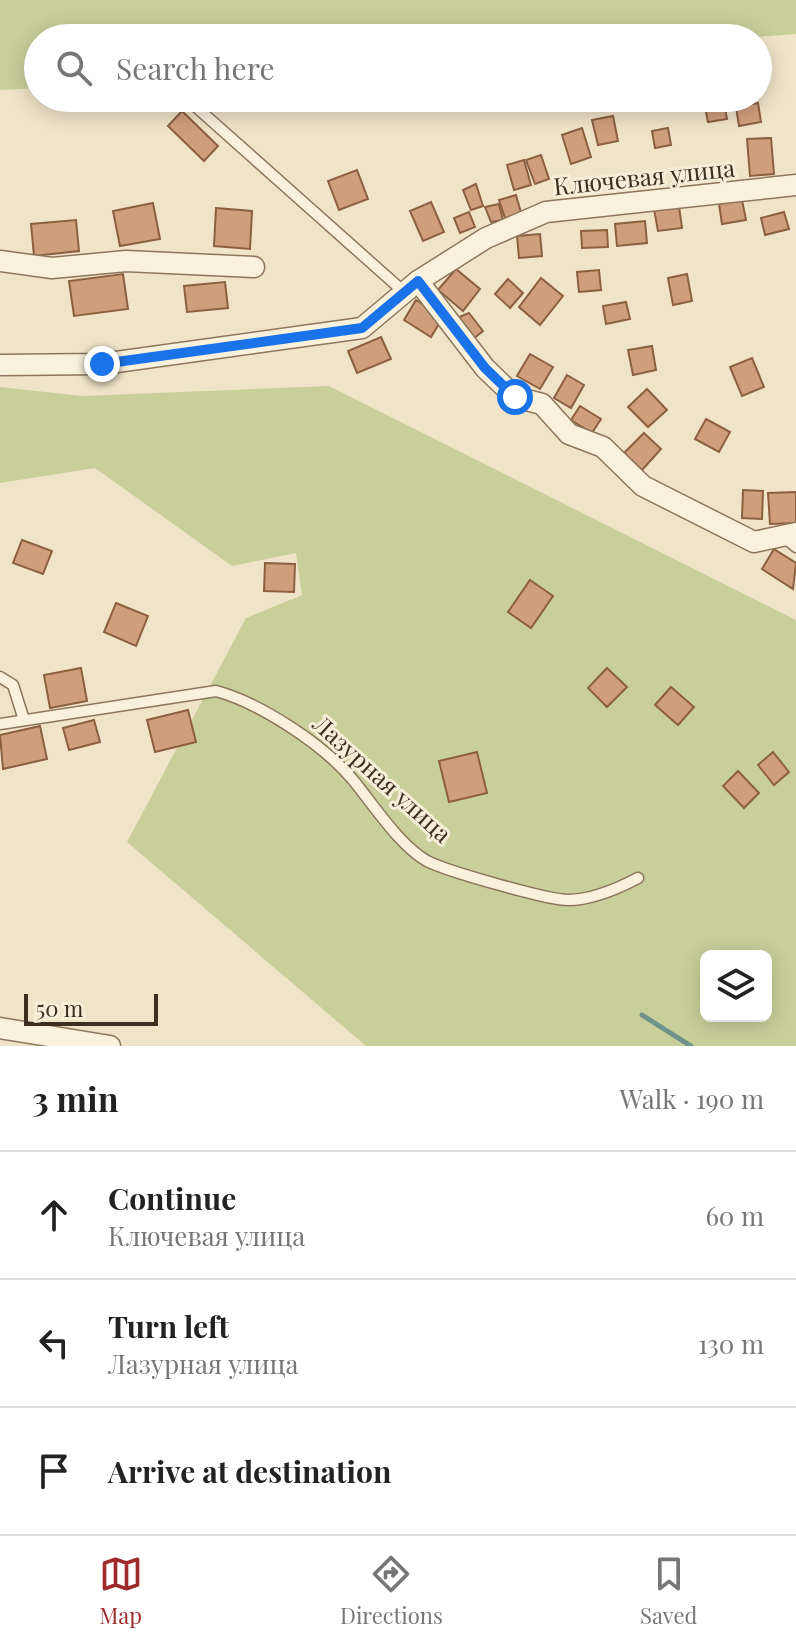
<!DOCTYPE html>
<meta charset="utf-8">
<style>
:root{--surface:#fff;--page:#f6f6f6;--text:#222;--muted:#767676;--line:#e0e0e0;--accent:#9e2a2b}
body{margin:0;font-family:"Playfair Display",serif;background:var(--page);color:var(--text)}
.controls{position:absolute;right:24px;bottom:24px;display:grid;overflow:hidden;border-radius:12px;box-shadow:0 4px 20px #0003}
.controls button{width:72px;height:72px;display:grid;place-items:center;padding:0;border:0;border-bottom:2px solid var(--line);background:var(--surface);color:var(--text);font:40px sans-serif}
.scale{position:absolute;left:24px;bottom:20px;width:134px;box-sizing:border-box;padding-left:8px;border:4px solid #3d2e20;border-top:0;font-size:22px;line-height:28px;white-space:nowrap;color:#3d2e20;-webkit-text-stroke:6px #f7eed8;paint-order:stroke}
.stop{position:absolute;width:24px;height:24px;margin:-18px;border:6px solid #1a73e8;border-radius:50%;background:#fff}
.stop.end{background:#1a73e8;border-color:#fff;box-shadow:0 2px 8px #0008}
.list{margin:0;padding:0;list-style:none}
h2{display:flex;justify-content:space-between;align-items:center;height:104px;margin:0;padding:0 32px;font-size:34px}
h2 small{font-size:26px;font-weight:400;color:var(--muted)}
.list li{display:grid;grid-template-columns:52px 1fr auto;gap:24px;align-items:center;box-sizing:border-box;height:128px;padding:0 32px;border-top:2px solid var(--line)}
.list b{display:block;font-size:30px;white-space:nowrap}
.list p{margin:0;font-size:26px;white-space:nowrap;color:var(--muted)}
.list em{font-size:26px;font-style:normal;color:var(--muted)}
.icon{flex:none;width:44px;height:44px;fill:none;stroke:currentColor;stroke-width:2;stroke-linecap:round;stroke-linejoin:round}
.map{position:relative;flex:none;width:796px;height:1046px;overflow:hidden}
.search{position:absolute;background:var(--surface);box-shadow:0 4px 20px #0003;left:24px;right:24px;top:24px;height:88px;display:flex;align-items:center;gap:20px;box-sizing:border-box;padding:0 28px;border-radius:44px;color:var(--muted);font-size:30px}
.sheet{height:488px;background:var(--surface)}
nav{display:flex;justify-content:space-around;align-items:center;box-sizing:border-box;height:112px;border-top:2px solid var(--line);background:var(--surface);font-size:22px;color:var(--muted)}
nav a{display:grid;justify-items:center;gap:4px}
nav .on{color:var(--accent)}
.map>svg:first-child{display:block}
</style>
<div class="map">
<svg width="796" height="1046" viewBox="0 0 796 1046">
<rect width="100%" height="100%" fill="#f0e4c8"/>
<g fill="#c9cf9b" fill-rule="evenodd">
<polygon points="0,0 796,0 796,34 743,38 38,38 38,88 0,90"/>
<path d="M329,386L796,620V1046H366L127,842L246,618L302,595L296,553L232,566L95,468L0,483V387L82,396ZM706,956H766V1016H706Z"/>
</g>
<g fill="none" stroke-linecap="round" stroke-linejoin="round">
<polyline stroke="#6f938a" stroke-width="5" points="642,1015 691,1046"/>
</g>
<g fill="#cf9f7d" stroke="#8d5f41" stroke-width="2">
<polygon points="724,103 727,119 708,122 705,107"/>
<polygon points="758,103 761,122 739,126 736,107"/>
<polygon points="182,111 218,146 204,161 168,126"/>
<polygon points="613,116 618,141 598,145 592,120"/>
<polygon points="582,128 591,157 571,164 562,135"/>
<polygon points="668,128 671,145 655,148 652,131"/>
<polygon points="771,138 774,174 750,176 747,139"/>
<polygon points="541,155 549,179 535,184 526,160"/>
<polygon points="524,160 531,185 514,190 507,165"/>
<polygon points="357,170 368,199 339,210 328,181"/>
<polygon points="476,184 483,206 471,210 463,190"/>
<polygon points="516,195 522,216 506,221 499,200"/>
<polygon points="742,200 746,220 722,224 719,204"/>
<polygon points="431,202 444,232 423,241 410,211"/>
<polygon points="153,203 160,239 120,246 113,211"/>
<polygon points="499,204 503,220 491,222 485,207"/>
<polygon points="679,206 682,228 658,231 654,209"/>
<polygon points="216,208 252,211 250,249 214,246"/>
<polygon points="469,212 475,227 460,233 454,218"/>
<polygon points="784,212 789,229 765,235 761,218"/>
<polygon points="76,220 79,251 34,256 31,224"/>
<polygon points="645,221 647,243 617,246 615,224"/>
<polygon points="607,230 608,247 582,248 581,231"/>
<polygon points="540,234 542,256 519,258 517,236"/>
<polygon points="456,269 480,289 463,311 438,290"/>
<polygon points="599,270 601,290 579,292 577,272"/>
<polygon points="123,274 128,309 74,316 69,281"/>
<polygon points="687,274 692,301 673,305 668,278"/>
<polygon points="541,278 563,296 540,325 519,307"/>
<polygon points="508,279 523,293 510,308 495,294"/>
<polygon points="225,282 228,308 187,312 184,286"/>
<polygon points="416,300 443,317 431,337 404,320"/>
<polygon points="626,302 630,319 606,324 603,306"/>
<polygon points="469,313 483,331 473,339 457,318"/>
<polygon points="381,337 391,359 357,373 348,351"/>
<polygon points="652,346 656,370 633,375 628,350"/>
<polygon points="530,354 553,367 540,389 517,376"/>
<polygon points="752,358 764,387 742,396 730,367"/>
<polygon points="567,375 584,385 571,408 554,398"/>
<polygon points="647,389 667,410 648,427 628,407"/>
<polygon points="580,406 601,419 592,433 571,420"/>
<polygon points="706,419 730,432 719,452 695,439"/>
<polygon points="644,433 661,449 642,470 624,453"/>
<polygon points="743,490 763,491 762,519 742,518"/>
<polygon points="796,492 796,523 770,524 768,493"/>
<polygon points="22,540 52,551 43,574 13,563"/>
<polygon points="774,549 796,563 793,589 762,569"/>
<polygon points="265,563 295,564 294,592 264,591"/>
<polygon points="530,580 553,596 531,628 508,612"/>
<polygon points="116,603 148,616 136,646 104,632"/>
<polygon points="81,668 87,701 50,708 44,675"/>
<polygon points="607,668 627,687 607,707 588,688"/>
<polygon points="671,687 694,707 678,725 655,705"/>
<polygon points="188,710 196,742 155,752 147,720"/>
<polygon points="94,720 100,742 69,750 63,728"/>
<polygon points="40,726 47,759 3,769 0,735"/>
<polygon points="477,752 487,793 449,802 439,761"/>
<polygon points="773,752 789,772 774,785 758,765"/>
<polygon points="738,771 759,793 744,808 723,786"/>
</g>
<g fill="none" stroke-linecap="round" stroke-linejoin="round">
<defs>
<g id="service">
<polyline points="195,106 404,292"/>
<polyline points="783,536 796,547"/>
<polyline points="0,677 13,685 24,720"/>
<path d="M0,724L216,691C260,703 323,744 353,780C373,804 399,845 427,861C446,871 548,900 568,900C592,900 617,889 638,878"/>
</g>
<g id="minor">
<polyline points="0,261 52,268 126,261 254,267"/>
<polyline points="418,281 485,368 515,397 542,404 569,434 603,447 643,486 754,542 796,533"/>
<polyline points="0,365 102,364 362,328 418,281 486,238 546,212 796,185"/>
<polyline points="0,1028 110,1046"/>
</g>
</defs>
<use href="#service" stroke="#8d765c" stroke-width="13"/>
<use href="#minor" stroke="#8d765c" stroke-width="23"/>
<use href="#service" stroke="#faf1dc" stroke-width="10"/>
<use href="#minor" stroke="#faf1dc" stroke-width="20"/>
</g>
<g fill="none" stroke-linecap="round" stroke-linejoin="round">
<polyline stroke="#1a73e8" stroke-width="10" points="102,364 362,328 418,281 485,368 515,397"/>
</g>
<g text-anchor="middle" dominant-baseline="central" stroke-width="6" stroke-linejoin="round" paint-order="stroke">
<g font-size="24" fill="#3d2e20" stroke="#f7eed8">
<text transform="translate(644 176) rotate(-6)">Ключевая улица</text>
<text transform="translate(383 778) rotate(42)">Лазурная улица</text>
</g>
</g>
</svg>
<div class="controls">
<button><svg class="icon" aria-label="layers" viewBox="0 0 24 24"><path d="M12 4l9 5-9 5-9-5zM3 14l9 5 9-5"/></svg></button>
</div>
<div class="scale">50 m</div>
<div class="stop" style="left:515px;top:397px"></div>
<div class="stop end" style="left:102px;top:364px"></div>
<div class="search"><svg class="icon" aria-label="search" viewBox="0 0 24 24"><circle cx="10" cy="10" r="6"/><path d="M15 15l6 6"/></svg>Search here</div>
</div>
<section class="sheet">
<h2>3 min<small>Walk · 190 m</small></h2>
<ul class="list">
<li><svg class="icon" aria-label="ahead" viewBox="0 0 24 24"><path d="M12 20V5M6 11l6-6 6 6"/></svg><div><b>Continue</b><p>Ключевая улица</p></div><em>60 m</em></li>
<li><svg class="icon" aria-label="left" viewBox="0 0 24 24"><path d="M17 20v-9H6M10 6l-5 5 5 5"/></svg><div><b>Turn left</b><p>Лазурная улица</p></div><em>130 m</em></li>
<li><svg class="icon" aria-label="arrive" viewBox="0 0 24 24"><path d="M6 21V4h12l-3 4 3 4H6"/></svg><div><b>Arrive at destination</b></div></li>
</ul>
</section>
<nav>
<a class="on"><svg class="icon" aria-label="map" viewBox="0 0 24 24"><path d="M3 6l6-2 6 2 6-2v14l-6 2-6-2-6 2zM9 4v14M15 6v14"/></svg>Map</a>
<a><svg class="icon" aria-label="directions" viewBox="0 0 24 24"><path d="M12 3l9 9-9 9-9-9zM9 14v-3h6M13 9l2 2-2 2"/></svg>Directions</a>
<a><svg class="icon" aria-label="saved" viewBox="0 0 24 24"><path d="M7 4h10v16l-5-4-5 4z"/></svg>Saved</a>
</nav>
